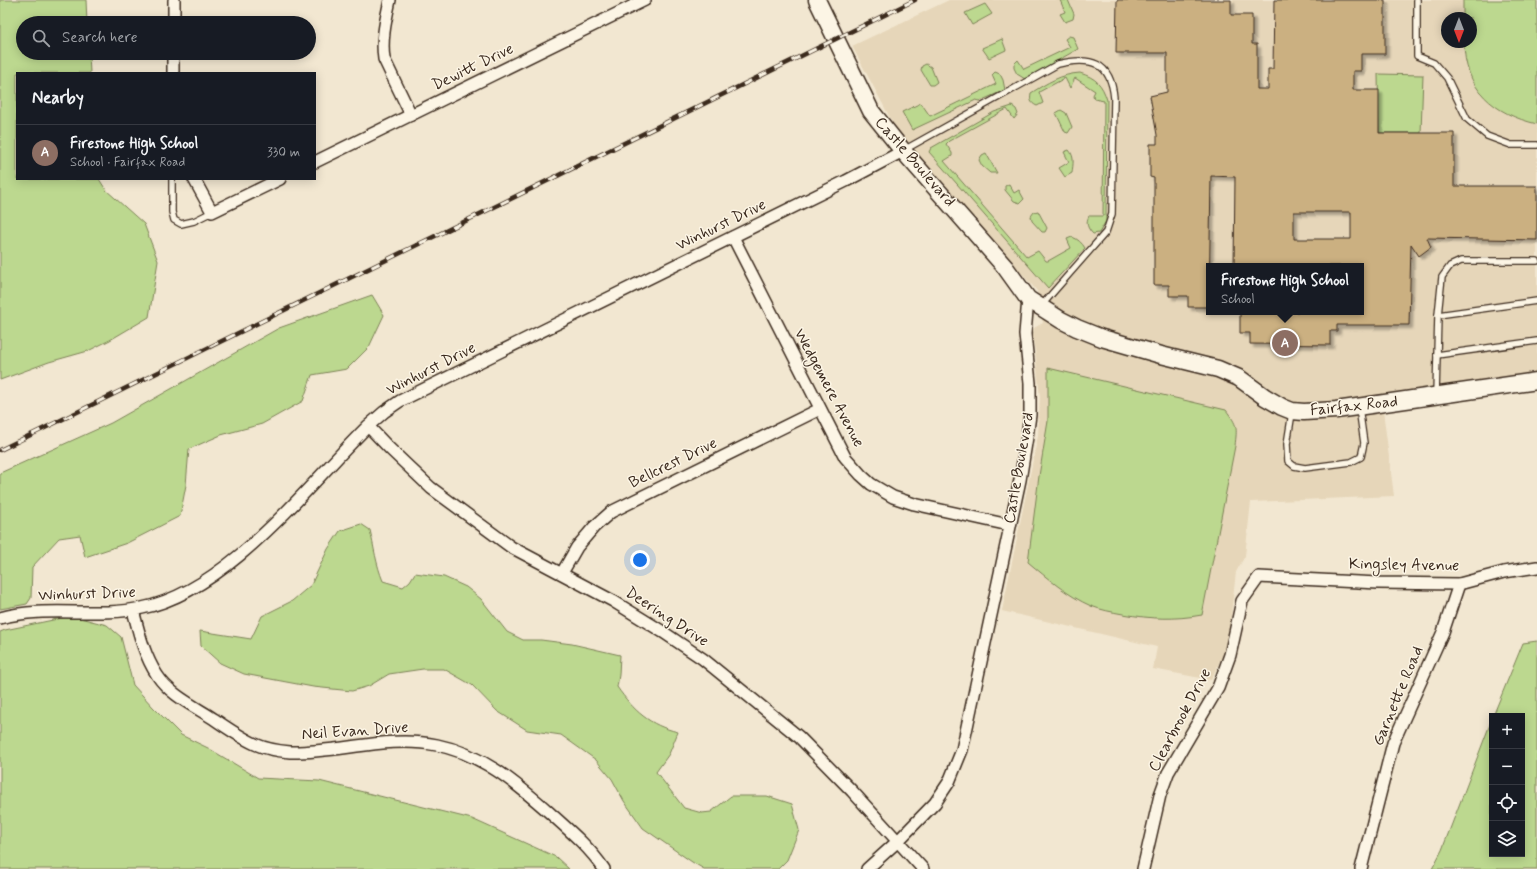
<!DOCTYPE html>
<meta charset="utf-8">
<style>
:root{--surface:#171b24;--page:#242831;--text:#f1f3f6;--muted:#9ea1a6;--line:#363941;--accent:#7c3aed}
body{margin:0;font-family:Mynerve,sans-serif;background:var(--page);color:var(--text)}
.controls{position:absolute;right:12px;bottom:12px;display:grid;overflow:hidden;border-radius:0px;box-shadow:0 2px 10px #0003}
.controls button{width:36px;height:36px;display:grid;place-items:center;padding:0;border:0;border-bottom:1px solid var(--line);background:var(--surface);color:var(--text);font:20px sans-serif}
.compass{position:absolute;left:1441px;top:12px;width:36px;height:36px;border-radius:50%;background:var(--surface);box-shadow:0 2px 10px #0003;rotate:180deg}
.you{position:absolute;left:640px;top:560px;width:14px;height:14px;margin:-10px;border:3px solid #fff;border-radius:50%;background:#1a73e8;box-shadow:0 0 0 6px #1a73e833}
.badge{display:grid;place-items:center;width:26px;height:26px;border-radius:50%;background:var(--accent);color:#fff;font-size:13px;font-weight:700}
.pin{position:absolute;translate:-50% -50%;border:2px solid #fff;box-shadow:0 1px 4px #0006}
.popup{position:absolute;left:1206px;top:263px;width:158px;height:52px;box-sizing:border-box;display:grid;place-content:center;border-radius:0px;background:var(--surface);filter:drop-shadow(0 1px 3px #0005);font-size:13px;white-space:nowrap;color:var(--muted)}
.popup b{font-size:15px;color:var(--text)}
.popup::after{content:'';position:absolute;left:50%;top:100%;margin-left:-8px;border:8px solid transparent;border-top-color:var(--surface)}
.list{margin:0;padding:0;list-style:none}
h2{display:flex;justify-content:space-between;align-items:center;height:52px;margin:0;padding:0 16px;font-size:17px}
h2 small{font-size:13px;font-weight:400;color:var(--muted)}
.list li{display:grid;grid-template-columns:26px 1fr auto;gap:12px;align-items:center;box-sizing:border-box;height:56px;padding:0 16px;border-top:1px solid var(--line)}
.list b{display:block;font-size:15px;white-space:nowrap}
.list p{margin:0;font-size:13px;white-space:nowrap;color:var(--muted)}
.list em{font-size:13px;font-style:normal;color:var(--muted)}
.icon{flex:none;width:22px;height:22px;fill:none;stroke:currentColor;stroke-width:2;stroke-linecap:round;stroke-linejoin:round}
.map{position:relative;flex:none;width:1537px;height:869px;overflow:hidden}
.search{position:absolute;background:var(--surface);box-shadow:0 2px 10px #0003;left:16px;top:16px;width:300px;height:44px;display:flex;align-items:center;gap:10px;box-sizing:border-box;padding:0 14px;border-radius:22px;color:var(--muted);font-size:15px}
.panel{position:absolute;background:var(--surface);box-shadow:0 2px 10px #0003;left:16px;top:72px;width:300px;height:108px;border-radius:0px}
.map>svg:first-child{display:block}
</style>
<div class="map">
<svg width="1537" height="869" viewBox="0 0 1537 869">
<defs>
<filter id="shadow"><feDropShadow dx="3.5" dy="3.5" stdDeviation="1" flood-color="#0004"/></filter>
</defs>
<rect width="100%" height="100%" fill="#f2e7d1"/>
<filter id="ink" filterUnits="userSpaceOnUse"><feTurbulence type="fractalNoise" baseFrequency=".025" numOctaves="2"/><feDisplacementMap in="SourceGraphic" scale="8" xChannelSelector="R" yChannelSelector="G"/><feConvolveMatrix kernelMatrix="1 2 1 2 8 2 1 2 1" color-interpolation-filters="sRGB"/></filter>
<g filter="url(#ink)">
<path fill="#e6d6b9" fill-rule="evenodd" d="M949,0H1537V373L1381,395L1394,496L1251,502L1245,556L1236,572L1230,625L1223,655L1211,680L1153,669L1157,647L1002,611L1038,436L1040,397L1035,350L1032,336L1034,328L1043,323L1037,291L896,129L852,46ZM1447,18H1471V42H1447ZM1209,266H1361V312H1209Z"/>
<g fill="#bcd88f" stroke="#7c8156">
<polygon points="0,0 86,0 87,23 23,23 23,53 89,53 90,73 17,73 17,179 99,179 106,190 144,224 158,261 149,317 110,340 88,351 49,362 0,380"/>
<polygon points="1060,0 1068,0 1074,14 1073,19 1065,22 1060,14 1065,12"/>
<path d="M1463,0H1537V124C1494,114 1464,89 1464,42H1471V18H1463Z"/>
<polygon points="985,4 992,14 972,25 965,13"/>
<polygon points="1069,36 1073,37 1078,49 1025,79 1017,74 1014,68 1014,64 1018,60 1024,69 1070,47 1065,39"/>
<polygon points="1002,39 1006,50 989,58 982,48"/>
<polygon points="926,64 931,67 937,82 933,85 930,85 921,70 922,66"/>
<polygon points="995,72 1000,74 1003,80 1005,90 980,101 976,100 912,130 902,112 921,103 930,116 996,84 992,75"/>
<path d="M1080,73C1096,78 1102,84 1107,100L1106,221L1099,233L1093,234C1088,229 1085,223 1089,216H1103L1104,101L1094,99L1093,95L1095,91L1075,78L1070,88L1065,78L1039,92L1043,103L1037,106C1030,103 1030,99 1031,93C1047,83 1061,74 1080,73Z"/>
<polygon points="1378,74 1423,75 1421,133 1379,133"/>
<path d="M1012,106L1016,109L1018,114L1014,119L1007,109L949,141L946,144L952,153V156L944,161L1027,257L1038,251L1046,261H1048L1071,248L1067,239L1072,237C1078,239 1082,243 1085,248L1048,288L929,152L931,148L994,112Z"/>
<polygon points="1061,110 1066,113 1072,127 1068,133 1065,132 1056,113"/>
<path d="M1069,150C1075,157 1073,164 1072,173L1065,177L1059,168L1069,162L1064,152Z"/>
<polygon points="986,153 997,173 990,173 982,166 979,160 982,155"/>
<polygon points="1009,184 1014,193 1019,190 1024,199 1020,203 1014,201 1005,190 1005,186"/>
<polygon points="1038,211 1047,228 1045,232 1042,232 1032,221 1031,216 1034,212"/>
<polygon points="372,295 384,315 369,347 347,369 312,375 303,401 262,424 221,435 189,449 186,485 180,516 127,543 85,557 80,535 59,538 32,567 31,598 27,604 0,609 0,473 111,423 279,328"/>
<path d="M1048,368L1226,410C1238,426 1237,427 1235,446L1202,615C1174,620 1152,619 1123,614C1112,612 1101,610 1091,606C1068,596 1047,578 1028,562L1039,476L1048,421Z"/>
<path d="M361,524L370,530C374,547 376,564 383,581L403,587L410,581L415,573L444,577L466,587L481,599L507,632L523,640H541L572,644L620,655L619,675L617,687C634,711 649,725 678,732L669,754L656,772L684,808L702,813L711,812L731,796H767L792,804L799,830L787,860L778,869H704L692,862L643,828L624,801L612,779L596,760L561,735L527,730L497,711L472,685L444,669H423L389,674L369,686L352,691L313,687L244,674L220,663L201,646L200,631L251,639L262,616L292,601L311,585L328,549L340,531Z"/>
<polygon points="72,616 107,625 121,637 133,685 153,707 181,735 208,748 258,778 319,781 472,819 556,857 569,869 0,869 0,632 5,630"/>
<polygon points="1537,641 1537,869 1432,869 1442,850 1492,719 1492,854 1522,854 1522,716 1493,716 1523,643"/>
</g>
<path fill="#cbb081" stroke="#3b2a1e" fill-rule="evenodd" filter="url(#shadow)" d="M1117,0H1231V15H1252V44H1257V89H1268V69H1273L1274,0H1385V54H1361V71H1353V90H1379V133H1454V186H1537V240L1427,238L1431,247L1419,256L1411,244L1409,325H1337V331H1330V345L1250,344V333H1240V312H1361V266H1234L1235,177L1211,176L1209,307H1188V296H1169V285H1154V178L1150,177V144H1157V135L1150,96L1167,92V53H1116ZM1294,212H1351V239H1294Z"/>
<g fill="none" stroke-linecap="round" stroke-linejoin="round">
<defs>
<g id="lane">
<polyline points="1417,0 1417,56 1434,63 1447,78 1467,119 1487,136 1511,145 1537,145"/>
<path d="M904,150L1058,64C1091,56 1111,62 1114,98L1112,214L1106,232L1042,305"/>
<polyline points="172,179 172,212 174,220 181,224 194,221 212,212"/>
<polyline points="1537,301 1438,315 1437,355 1537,341"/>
<polyline points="1438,315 1442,277 1450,266 1461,261 1537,261"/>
<polyline points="1436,395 1437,355"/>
<polyline points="1292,413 1287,444 1288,461 1294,466 1305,468 1351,462 1361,457 1364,443 1359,408"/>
</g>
<g id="street">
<path d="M390,0C386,19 381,39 384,59L411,115"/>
<polyline points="174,23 174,0"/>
<polyline points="173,73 173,53"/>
<polyline points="315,162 645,0"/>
<polyline points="194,179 212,212 280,179"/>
<polyline points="733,237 845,457 861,475 871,484 893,497 914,504 1009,525"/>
<polyline points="368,426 390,449 431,488 511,547 613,601 663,632 703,659 799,737 852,791 923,869"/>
<polyline points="562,573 577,547 594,527 611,512 820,409"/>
<path d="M133,610C139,633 144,655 157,675C170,695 194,706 214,719C227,728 240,737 255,744C266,749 279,751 290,752C340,753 387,735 437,745C482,754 516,783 550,813C569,830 590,848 604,869"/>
<path d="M0,618C47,605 95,618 142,608C228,591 307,486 368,426L384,412L400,401L846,181L903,151"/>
<polyline points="867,869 898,841 935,803 949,782 962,750 1020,480 1027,437 1030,415 1030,383 1025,334 1028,299"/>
<polyline points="1143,869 1160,795 1168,773 1218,688 1230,655 1242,601 1259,577 1378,583 1459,584 1504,572 1537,567"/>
<polyline points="1361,869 1393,743 1443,632 1459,584"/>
</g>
<polyline id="secondary" points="817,0 871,111 903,151 1005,267 1028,299 1061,320 1077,328 1102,338 1161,355 1218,369 1239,378 1265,397 1282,407 1292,411 1304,412 1336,410 1537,381"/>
</defs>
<use href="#lane" stroke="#3b2a1e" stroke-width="8"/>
<use href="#street" stroke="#3b2a1e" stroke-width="14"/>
<use href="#secondary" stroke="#3b2a1e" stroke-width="19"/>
<use href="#lane" stroke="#fcf5e5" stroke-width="5.5"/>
<use href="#street" stroke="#fcf5e5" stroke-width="11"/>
<use href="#secondary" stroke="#fcf5e5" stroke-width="16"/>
<defs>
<polyline id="rail" points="0,450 915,0"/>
</defs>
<use href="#rail" stroke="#3b2a1e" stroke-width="4.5"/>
<use href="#rail" stroke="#fcf5e5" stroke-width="3" stroke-dasharray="9" stroke-linecap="butt"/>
</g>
</g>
<g text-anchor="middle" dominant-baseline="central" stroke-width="3" stroke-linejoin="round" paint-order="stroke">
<g font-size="16" fill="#3b2a1e" stroke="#fcf5e5">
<text transform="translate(473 67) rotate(-26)">Dewitt Drive</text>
<text transform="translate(915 162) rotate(49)">Castle Boulevard</text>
<text transform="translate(721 225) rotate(-26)">Winhurst Drive</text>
<text transform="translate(431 369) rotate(-27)">Winhurst Drive</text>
<text transform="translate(829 388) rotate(62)">Wedgemere Avenue</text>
<text transform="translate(1354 406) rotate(-6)">Fairfax Road</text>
<text transform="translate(673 463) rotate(-26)">Bellcrest Drive</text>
<text transform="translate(1019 468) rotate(-80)">Castle Boulevard</text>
<text transform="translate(1404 565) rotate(1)">Kingsley Avenue</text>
<text transform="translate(87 594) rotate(-2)">Winhurst Drive</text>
<text transform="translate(667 617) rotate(33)">Deering Drive</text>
<text transform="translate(1398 696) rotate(-67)">Garnette Road</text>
<text transform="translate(1180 720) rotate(-62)">Clearbrook Drive</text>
<text transform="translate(355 731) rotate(-4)">Neil Evan Drive</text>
</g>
</g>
</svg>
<div class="controls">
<button>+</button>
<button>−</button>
<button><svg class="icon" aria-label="locate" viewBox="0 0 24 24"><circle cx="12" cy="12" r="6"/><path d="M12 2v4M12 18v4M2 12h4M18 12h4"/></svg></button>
<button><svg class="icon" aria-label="layers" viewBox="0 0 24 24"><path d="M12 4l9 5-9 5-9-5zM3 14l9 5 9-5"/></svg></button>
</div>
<svg class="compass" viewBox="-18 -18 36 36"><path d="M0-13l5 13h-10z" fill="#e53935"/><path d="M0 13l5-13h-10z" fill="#9ea1a6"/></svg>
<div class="you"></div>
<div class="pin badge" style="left:1285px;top:343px;background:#8d6e63">A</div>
<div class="popup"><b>Firestone High School</b>School</div>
<div class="search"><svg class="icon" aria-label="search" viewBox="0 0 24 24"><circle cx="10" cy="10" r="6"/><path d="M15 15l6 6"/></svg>Search here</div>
<section class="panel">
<h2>Nearby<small></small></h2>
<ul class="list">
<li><span class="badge" style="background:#8d6e63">A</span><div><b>Firestone High School</b><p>School · Fairfax Road</p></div><em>330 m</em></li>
</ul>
</section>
</div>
